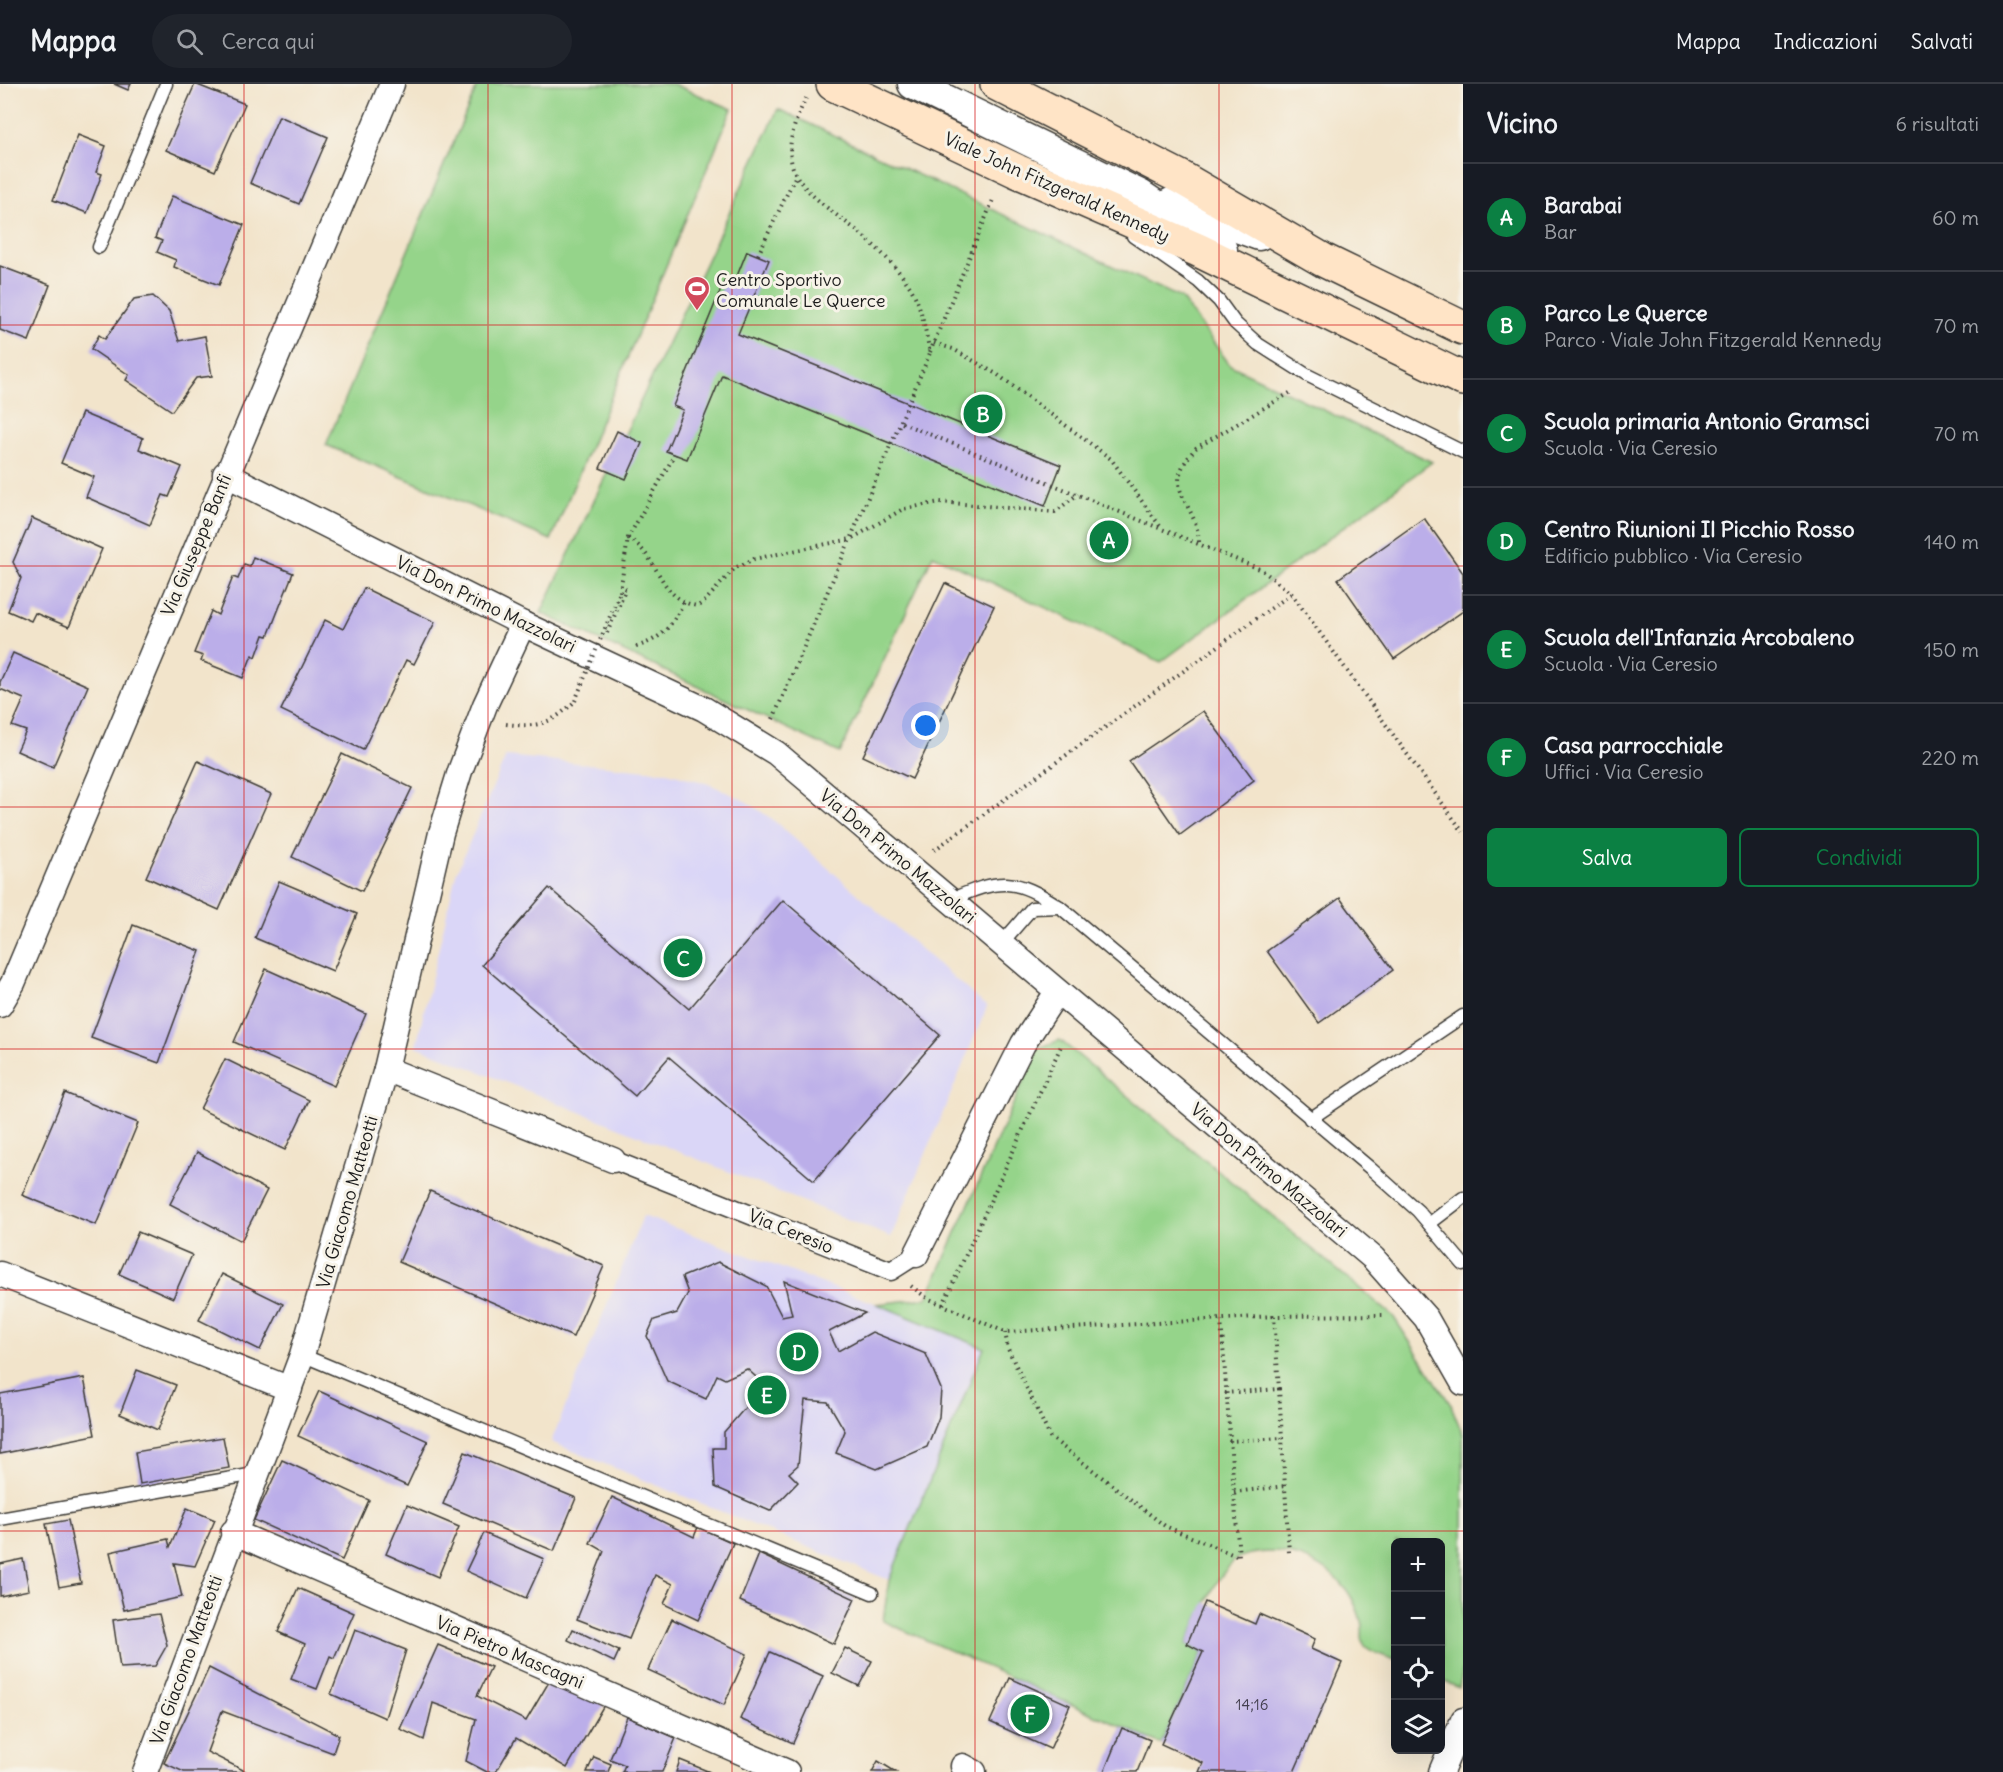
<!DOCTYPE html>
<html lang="it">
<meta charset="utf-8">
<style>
:root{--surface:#171b24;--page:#20242c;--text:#f1f3f6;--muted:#9ea1a6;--line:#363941;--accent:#0b8043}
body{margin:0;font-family:Delius,sans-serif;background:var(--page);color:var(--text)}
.controls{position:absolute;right:18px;bottom:18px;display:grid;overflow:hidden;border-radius:9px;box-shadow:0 6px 24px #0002}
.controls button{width:54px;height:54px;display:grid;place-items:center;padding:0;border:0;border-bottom:2px solid var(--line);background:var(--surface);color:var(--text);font:30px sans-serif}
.you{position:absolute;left:926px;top:642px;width:21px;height:21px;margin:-15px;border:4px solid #fff;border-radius:50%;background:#1a73e8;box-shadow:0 0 0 9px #1a73e833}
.badge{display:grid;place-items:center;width:39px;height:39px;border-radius:50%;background:var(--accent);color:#fff;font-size:20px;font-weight:700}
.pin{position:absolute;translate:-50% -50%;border:3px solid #fff;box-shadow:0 2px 6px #0006}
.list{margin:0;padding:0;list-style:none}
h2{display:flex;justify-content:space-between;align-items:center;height:78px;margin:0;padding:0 24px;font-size:26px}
h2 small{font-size:20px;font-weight:400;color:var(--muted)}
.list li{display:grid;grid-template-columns:39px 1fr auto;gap:18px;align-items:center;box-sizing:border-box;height:108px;padding:0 24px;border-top:2px solid var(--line)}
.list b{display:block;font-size:22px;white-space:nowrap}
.list p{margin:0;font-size:20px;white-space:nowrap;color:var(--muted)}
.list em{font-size:20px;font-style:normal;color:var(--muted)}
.actions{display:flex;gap:12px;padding:18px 24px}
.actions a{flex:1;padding:14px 0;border:2px solid var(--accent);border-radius:9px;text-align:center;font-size:21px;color:var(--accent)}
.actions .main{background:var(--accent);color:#fff}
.icon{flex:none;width:33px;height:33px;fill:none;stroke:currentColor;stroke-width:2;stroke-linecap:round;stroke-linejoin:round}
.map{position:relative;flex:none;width:1463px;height:1688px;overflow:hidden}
header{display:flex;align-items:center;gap:36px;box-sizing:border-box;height:84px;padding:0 30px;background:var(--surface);border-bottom:2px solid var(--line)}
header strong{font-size:28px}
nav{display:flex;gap:33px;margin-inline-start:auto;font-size:21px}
.search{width:420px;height:54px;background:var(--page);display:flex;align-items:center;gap:15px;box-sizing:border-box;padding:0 21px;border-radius:33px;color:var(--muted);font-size:22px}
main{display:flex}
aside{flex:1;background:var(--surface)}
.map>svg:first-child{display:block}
</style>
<header>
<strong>Mappa</strong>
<div class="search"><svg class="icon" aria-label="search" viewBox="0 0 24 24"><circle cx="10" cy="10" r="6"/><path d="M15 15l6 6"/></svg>Cerca qui</div>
<nav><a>Mappa</a><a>Indicazioni</a><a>Salvati</a></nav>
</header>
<main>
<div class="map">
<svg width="1463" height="1688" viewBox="0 0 1463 1688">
<rect width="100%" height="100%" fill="#f7f3e8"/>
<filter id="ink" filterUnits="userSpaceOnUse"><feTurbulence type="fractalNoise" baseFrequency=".0167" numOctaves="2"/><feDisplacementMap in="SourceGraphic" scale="12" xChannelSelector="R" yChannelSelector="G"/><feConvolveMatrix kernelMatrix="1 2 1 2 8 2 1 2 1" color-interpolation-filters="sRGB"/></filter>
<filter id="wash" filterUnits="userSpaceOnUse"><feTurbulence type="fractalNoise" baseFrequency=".008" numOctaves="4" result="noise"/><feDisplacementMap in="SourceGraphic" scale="24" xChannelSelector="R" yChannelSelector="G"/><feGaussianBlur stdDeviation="1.35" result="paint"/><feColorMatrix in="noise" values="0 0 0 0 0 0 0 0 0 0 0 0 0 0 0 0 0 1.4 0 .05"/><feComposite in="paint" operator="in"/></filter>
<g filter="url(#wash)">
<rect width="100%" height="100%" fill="#f2e4cb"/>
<g fill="#dad6f7">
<polygon points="506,672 667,688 707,699 744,716 772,735 987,923 891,1153 416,962 456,790"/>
<polygon points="643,1132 877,1220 984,1264 889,1496 551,1358"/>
</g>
<g fill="#95d48a" stroke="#587853" stroke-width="1.5">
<polygon points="478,0 673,0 732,25 551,456 326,361"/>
<polygon points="778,25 1181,214 1230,281 1432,378 1161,578 933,471 840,669 541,529"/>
<path d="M1060,956L1393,1232L1451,1321L1463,1351V1585L1459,1604L1441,1596L1440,1458H1396L1395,1576C1387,1573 1373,1569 1366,1563C1360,1557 1363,1549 1362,1542C1360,1530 1353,1514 1345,1504C1323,1476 1285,1463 1251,1470C1247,1471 1241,1472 1238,1474C1216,1490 1198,1535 1187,1560L1203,1568L1161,1660L883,1537L889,1496L984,1264L877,1220L927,1214L1038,964Z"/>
</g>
<g id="blocks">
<g fill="#bbaee9">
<polygon points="114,0 131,0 128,6"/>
<polygon points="195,0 245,20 215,87 166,66"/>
<polygon points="279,32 328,53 299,120 250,99"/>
<polygon points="78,51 106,62 96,88 102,90 87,129 53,116"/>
<polygon points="172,112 244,141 219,201 174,183 176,176 157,168 162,157 155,154"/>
<polygon points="747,167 769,176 738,250 1061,381 1045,422 722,291 687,375 666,367 683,326 673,322 726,193 735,197"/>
<polygon points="0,182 50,201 29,257 0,246"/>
<polygon points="153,212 169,227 179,257 205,252 212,292 196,294 172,327 126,296 129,291 91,265 99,251 105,255 134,215"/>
<polygon points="82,329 143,354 139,365 182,383 169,413 163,411 150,441 86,413 94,393 61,379"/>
<polygon points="617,347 642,359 626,395 600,384"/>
<polygon points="32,434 102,465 69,543 35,529 31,537 8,527 21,494 13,478"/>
<polygon points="1424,434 1463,489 1463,527 1394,575 1338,495"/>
<polygon points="253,473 293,489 268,552 264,551 256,573 252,571 243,594 201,577 203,572 194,569 211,527 218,531 233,493 238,495 244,480 250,482"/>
<polygon points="945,499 994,522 912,695 863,672"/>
<polygon points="364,504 435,538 414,580 406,576 363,666 281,626 325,536 343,545"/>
<polygon points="13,569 88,602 53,683 17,667 26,647 12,642 24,615 0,605 0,598"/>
<polygon points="1203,627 1254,696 1180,751 1129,677"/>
<polygon points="342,670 412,704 362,807 292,773"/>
<polygon points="198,677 271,710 219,826 146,793"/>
<polygon points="279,797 357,830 333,887 255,854"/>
<polygon points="549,804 689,925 783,816 940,951 814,1097 669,973 635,1012 482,881"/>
<polygon points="1340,814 1393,886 1319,939 1267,867"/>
<polygon points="133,841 200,867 159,979 91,954"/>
<polygon points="266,885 366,930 334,1002 234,958"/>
<polygon points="225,975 309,1016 285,1066 200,1025"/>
<polygon points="65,1009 138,1039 96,1141 22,1111"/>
<polygon points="197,1068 267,1106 241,1157 170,1120"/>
<polygon points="430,1107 604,1182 573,1253 399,1178"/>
<polygon points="138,1148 192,1171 173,1214 119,1190"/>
<polygon points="718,1178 766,1202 782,1233 792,1231 784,1197 865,1229 829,1248 838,1267 872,1248 926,1270 941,1305 939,1333 927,1363 877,1385 836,1369 845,1347 828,1318 805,1316 798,1381 789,1389 798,1398 770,1427 715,1403 713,1364 724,1364 724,1348 765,1301 747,1285 725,1295 717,1291 706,1315 667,1297 647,1252 654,1236 677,1229 688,1209 682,1193"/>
<polygon points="222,1190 283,1220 260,1266 199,1236"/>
<polygon points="137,1286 176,1301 158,1346 120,1330"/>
<polygon points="84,1294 95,1351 0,1370 0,1310"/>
<polygon points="319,1307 428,1357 407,1402 298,1352"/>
<polygon points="223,1353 229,1384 140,1400 135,1368"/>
<polygon points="465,1368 576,1414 554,1467 443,1420"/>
<polygon points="282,1376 369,1416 342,1476 254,1436"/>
<polygon points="612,1413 694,1453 698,1443 733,1459 698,1536 664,1520 673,1500 655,1491 629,1555 577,1535 604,1467 590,1459"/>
<polygon points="407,1421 459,1443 438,1493 386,1470"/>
<polygon points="187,1424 215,1436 195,1482 174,1479 182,1513 124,1526 110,1468 168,1455 170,1463"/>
<polygon points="68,1436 81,1499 59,1503 46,1440"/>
<polygon points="484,1449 544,1475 526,1514 466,1487"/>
<polygon points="759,1470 855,1515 834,1560 740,1517"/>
<polygon points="23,1475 29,1506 0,1512 0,1480"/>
<polygon points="298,1504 354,1529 334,1574 330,1572 317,1605 291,1595 305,1560 278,1548"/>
<polygon points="1205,1518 1255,1540 1259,1530 1284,1541 1315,1555 1311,1565 1342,1579 1294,1688 1199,1688 1203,1679 1161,1660 1203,1568 1187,1560"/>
<polygon points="159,1530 167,1561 155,1582 120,1584 113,1536"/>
<polygon points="672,1535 747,1570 724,1621 648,1586"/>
<polygon points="573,1545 619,1567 614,1578 568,1556"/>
<polygon points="355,1546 406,1566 385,1634 331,1610"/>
<polygon points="438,1561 491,1583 477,1612 526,1637 553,1591 604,1621 567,1684 516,1654 496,1688 487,1688 466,1677 476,1635 433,1619 424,1656 400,1645"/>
<polygon points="845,1564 872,1577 859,1602 832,1589"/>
<polygon points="770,1568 823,1592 793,1659 740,1635"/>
<polygon points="209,1584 339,1651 333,1669 222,1627 207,1668 247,1688 184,1688 164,1679"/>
<polygon points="1010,1594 1070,1621 1050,1665 990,1638"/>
<polygon points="627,1633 676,1654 662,1688 622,1688 625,1681 610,1675"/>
<polygon points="1122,1644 1150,1656 1137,1688 1104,1688"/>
<polygon points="594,1673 611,1680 608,1688 587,1688"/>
<polygon points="680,1676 710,1688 676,1688"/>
<polygon points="878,1677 896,1688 872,1688"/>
</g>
</g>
</g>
<g filter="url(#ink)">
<use href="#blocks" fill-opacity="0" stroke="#3c3a36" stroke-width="1.5"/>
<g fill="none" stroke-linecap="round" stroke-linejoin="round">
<defs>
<g id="service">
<polyline points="1133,152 1198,197 1219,217 1235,239 1258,260 1307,291 1463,368"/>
<polyline points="99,163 166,0"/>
<path d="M950,816C1000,794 1014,793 1060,823L1370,1084L1418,1127L1463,1180"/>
<polyline points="1001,860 1032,824 1060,823"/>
<polyline points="1310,1035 1463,932"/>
<polyline points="1429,1140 1463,1114"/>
<polyline points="302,1271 872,1509"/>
<polyline points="0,1435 255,1390"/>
</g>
<polyline id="pedestrian" points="613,1076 891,1187 916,1171"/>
<g id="minor">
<polyline points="225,390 523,540 704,625 776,669 1373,1174 1426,1234 1463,1299"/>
<polyline points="0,921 13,899 392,0"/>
<polyline points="386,985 613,1076"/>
<polyline points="916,1171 1023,960 1057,908"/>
<polyline points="0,1190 290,1305"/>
<polyline points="233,1448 787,1688"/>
<polyline points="963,1682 974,1688"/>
<polyline points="145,1688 302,1271 386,985 441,749 460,687 485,621 523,540"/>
<polyline points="1441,1688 1463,1636"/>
</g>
<g id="tertiary">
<polyline points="913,0 1140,111 1222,166"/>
<polyline points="1171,119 1259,151"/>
</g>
<g id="secondary">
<polyline points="833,0 1017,87 1198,166 1463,295"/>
<polyline points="997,0 1180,93 1323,176 1463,244"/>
</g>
</defs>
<use href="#service" stroke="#3c3a36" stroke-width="15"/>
<use href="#pedestrian" stroke="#3c3a36" stroke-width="21"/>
<use href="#minor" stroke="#3c3a36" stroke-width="27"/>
<use href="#tertiary" stroke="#3c3a36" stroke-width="33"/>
<use href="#secondary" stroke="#3c3a36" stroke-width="36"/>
<g stroke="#3c3a36" stroke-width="4" stroke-dasharray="1.5 4.5" stroke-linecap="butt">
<polyline points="758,171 796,91"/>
<polyline points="934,259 953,265 998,291 1111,375 1160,442"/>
<polyline points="930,268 993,116"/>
<polyline points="902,339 1262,486 1292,510 1463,748"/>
<path d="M628,454C661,473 658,516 698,522L705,517L735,484L754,475L851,455L903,425L940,418L1055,428L1078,410"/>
<path d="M1199,458C1197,416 1157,407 1196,364L1293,307"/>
<polyline points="620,508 628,454 675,370"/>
<polyline points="607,549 626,505 621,503"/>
<path d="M636,563C663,554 671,543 684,518"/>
<path d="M773,635L930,269C925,246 922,220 908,200C896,182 877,164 861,150C841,133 801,109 793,84C785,60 796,35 806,14"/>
<path d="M506,640C537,644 552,640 575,617"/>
<polyline points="934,766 1291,510"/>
<polyline points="911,1202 927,1214 1005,1248 1274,1232"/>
<polyline points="943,1221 1061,962"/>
<polyline points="1005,1248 1008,1265 1050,1353 1165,1442 1239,1473 1221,1236"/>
<polyline points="1279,1305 1274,1232 1386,1231"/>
<polyline points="1225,1309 1279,1305 1289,1469"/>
<polyline points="1229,1357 1283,1354"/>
<polyline points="1234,1408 1286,1402"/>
</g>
<use href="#service" stroke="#fff" stroke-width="12"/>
<use href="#pedestrian" stroke="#fff" stroke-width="18"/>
<use href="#minor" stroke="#fff" stroke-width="24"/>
<use href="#tertiary" stroke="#fff" stroke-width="30"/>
<use href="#secondary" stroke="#ffe4c6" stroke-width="33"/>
<polyline stroke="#3c3a36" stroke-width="4" stroke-dasharray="1.5 4.5" stroke-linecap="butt" points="575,617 620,508"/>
</g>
</g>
<path fill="none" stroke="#d62828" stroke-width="1.5" stroke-opacity="0.55" d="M244,0V1688M488,0V1688M732,0V1688M975,0V1688M1219,0V1688M0,241H1463M0,482H1463M0,723H1463M0,965H1463M0,1206H1463M0,1447H1463"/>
<defs>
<symbol id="stadium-pin" viewBox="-11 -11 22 30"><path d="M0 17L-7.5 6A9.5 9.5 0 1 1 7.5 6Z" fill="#d1495b" stroke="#f7f3e8"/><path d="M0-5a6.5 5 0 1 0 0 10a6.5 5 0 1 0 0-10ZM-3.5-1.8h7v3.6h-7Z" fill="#fff"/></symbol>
</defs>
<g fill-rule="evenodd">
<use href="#stadium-pin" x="682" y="190" width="30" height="40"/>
</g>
<g text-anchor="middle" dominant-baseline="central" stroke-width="6" stroke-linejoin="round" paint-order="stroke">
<g font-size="15" fill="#44404f">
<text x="1252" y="1620">14;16</text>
</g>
<g font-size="18" fill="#1c1c1c" stroke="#f7f3e8">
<text transform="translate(1057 103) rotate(24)">Viale John Fitzgerald Kennedy</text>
<text transform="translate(196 461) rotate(-67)">Via Giuseppe Banfi</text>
<text transform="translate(486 520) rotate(26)">Via Don Primo Mazzolari</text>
<text transform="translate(898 772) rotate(40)">Via Don Primo Mazzolari</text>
<text transform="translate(1269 1086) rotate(40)">Via Don Primo Mazzolari</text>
<text transform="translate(347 1118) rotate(-74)">Via Giacomo Matteotti</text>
<text transform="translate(791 1147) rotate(22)">Via Ceresio</text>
<text transform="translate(510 1568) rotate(23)">Via Pietro Mascagni</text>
<text transform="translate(186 1576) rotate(-70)">Via Giacomo Matteotti</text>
</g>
<g font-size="18" fill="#1c1c1c" stroke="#f7f3e8" text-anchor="start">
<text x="716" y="195">Centro Sportivo<tspan x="716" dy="21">Comunale Le Querce</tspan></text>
</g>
</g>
</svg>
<div class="controls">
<button>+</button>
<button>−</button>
<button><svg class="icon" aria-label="locate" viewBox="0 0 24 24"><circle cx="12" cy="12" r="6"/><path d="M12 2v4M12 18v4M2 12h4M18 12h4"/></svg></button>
<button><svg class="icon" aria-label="layers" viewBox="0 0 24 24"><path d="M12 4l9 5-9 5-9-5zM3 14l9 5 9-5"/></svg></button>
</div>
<div class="you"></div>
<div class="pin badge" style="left:1109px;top:456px">A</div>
<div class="pin badge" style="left:983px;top:330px">B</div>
<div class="pin badge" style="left:683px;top:874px">C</div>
<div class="pin badge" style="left:799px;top:1268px">D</div>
<div class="pin badge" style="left:767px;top:1311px">E</div>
<div class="pin badge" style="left:1030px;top:1630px">F</div>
</div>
<aside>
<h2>Vicino<small>6 risultati</small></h2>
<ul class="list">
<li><span class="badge">A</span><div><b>Barabai</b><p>Bar</p></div><em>60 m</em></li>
<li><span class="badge">B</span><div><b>Parco Le Querce</b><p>Parco · Viale John Fitzgerald Kennedy</p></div><em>70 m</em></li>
<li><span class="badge">C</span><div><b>Scuola primaria Antonio Gramsci</b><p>Scuola · Via Ceresio</p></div><em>70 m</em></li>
<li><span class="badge">D</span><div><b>Centro Riunioni Il Picchio Rosso</b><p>Edificio pubblico · Via Ceresio</p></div><em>140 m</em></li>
<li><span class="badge">E</span><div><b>Scuola dell'Infanzia Arcobaleno</b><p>Scuola · Via Ceresio</p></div><em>150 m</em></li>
<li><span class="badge">F</span><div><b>Casa parrocchiale</b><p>Uffici · Via Ceresio</p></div><em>220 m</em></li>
</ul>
<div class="actions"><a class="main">Salva</a><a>Condividi</a></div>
</aside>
</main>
